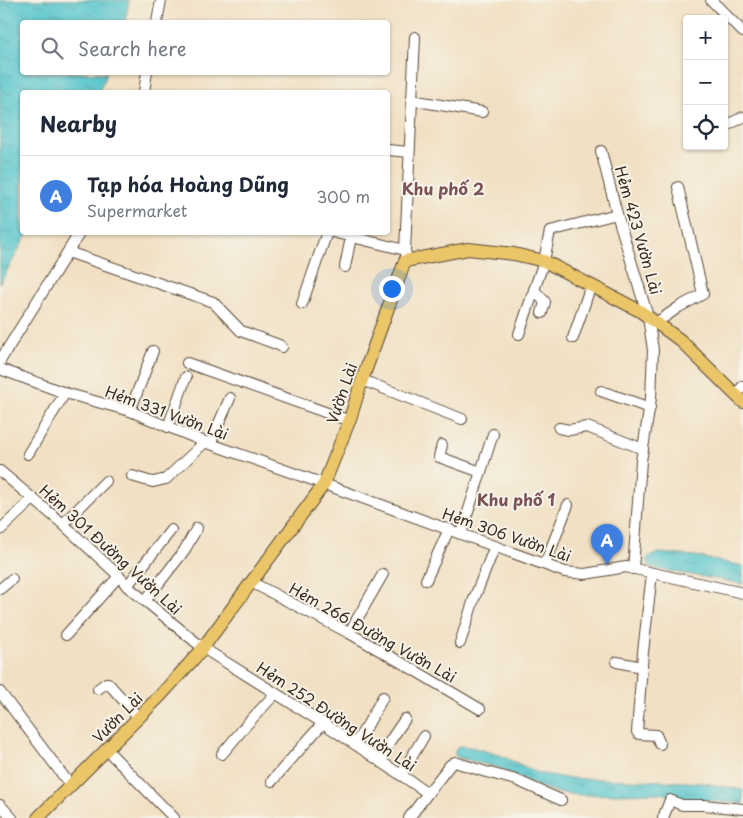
<!DOCTYPE html>
<meta charset="utf-8">
<style>
:root{--surface:#fff;--page:#f6f6f7;--text:#1f2937;--muted:#747a83;--line:#e0e1e3;--accent:#0f766e}
body{margin:0;font-family:"Playpen Sans",sans-serif;background:var(--page);color:var(--text)}
.controls{position:absolute;right:15px;top:15px;display:grid;overflow:hidden;border-radius:5px;box-shadow:0 1px 4px #0004}
.controls button{width:45px;height:45px;display:grid;place-items:center;padding:0;border:0;border-bottom:1px solid var(--line);background:var(--surface);color:var(--text);font:25px sans-serif}
.you{position:absolute;left:391px;top:288px;width:18px;height:18px;margin:-12px;border:4px solid #fff;border-radius:50%;background:#1a73e8;box-shadow:0 0 0 8px #1a73e833}
.badge{display:grid;place-items:center;width:32px;height:32px;border-radius:50%;background:var(--accent);color:#fff;font-size:16px;font-weight:700}
.pin{position:absolute;translate:-50% -41px;filter:drop-shadow(0 1px 2px #0008)}
.pin::after{content:'';position:absolute;top:26px;width:18px;height:15px;background:inherit;clip-path:polygon(0 0,100% 0,50% 100%)}
.list{margin:0;padding:0;list-style:none}
h2{display:flex;justify-content:space-between;align-items:center;height:65px;margin:0;padding:0 20px;font-size:21px}
h2 small{font-size:16px;font-weight:400;color:var(--muted)}
.list li{display:grid;grid-template-columns:32px 1fr auto;gap:15px;align-items:center;box-sizing:border-box;height:80px;padding:0 20px;border-top:1px solid var(--line)}
.list b{display:block;font-size:19px;white-space:nowrap}
.list p{margin:0;font-size:16px;white-space:nowrap;color:var(--muted)}
.list em{font-size:16px;font-style:normal;color:var(--muted)}
.icon{flex:none;width:28px;height:28px;fill:none;stroke:currentColor;stroke-width:2;stroke-linecap:round;stroke-linejoin:round}
.map{position:relative;flex:none;width:743px;height:818px;overflow:hidden}
.search{position:absolute;background:var(--surface);box-shadow:0 1px 4px #0004;left:20px;top:20px;width:370px;height:55px;display:flex;align-items:center;gap:12px;box-sizing:border-box;padding:0 18px;border-radius:5px;color:var(--muted);font-size:19px}
.panel{position:absolute;background:var(--surface);box-shadow:0 1px 4px #0004;left:20px;top:90px;width:370px;height:145px;border-radius:5px}
.map>svg:first-child{display:block}
</style>
<div class="map">
<svg width="743" height="818" viewBox="0 0 743 818">
<defs>
<pattern id="water-ripples" width="26" height="14" patternUnits="userSpaceOnUse" patternTransform="scale(1.25)"><rect width="26" height="14" fill="#59c6cd"/><path d="M2 4q2-2 4 0t4 0M15 11q2-2 4 0t4 0" fill="none" stroke="#4ba1a6"/></pattern>
</defs>
<rect width="100%" height="100%" fill="#f7f3e8"/>
<filter id="ink" filterUnits="userSpaceOnUse"><feTurbulence type="fractalNoise" baseFrequency=".02" numOctaves="2"/><feDisplacementMap in="SourceGraphic" scale="10" xChannelSelector="R" yChannelSelector="G"/><feConvolveMatrix kernelMatrix="1 2 1 2 8 2 1 2 1" color-interpolation-filters="sRGB"/></filter>
<filter id="wash" filterUnits="userSpaceOnUse"><feTurbulence type="fractalNoise" baseFrequency=".0096" numOctaves="4" result="noise"/><feDisplacementMap in="SourceGraphic" scale="20" xChannelSelector="R" yChannelSelector="G"/><feGaussianBlur stdDeviation="1.12" result="paint"/><feColorMatrix in="noise" values="0 0 0 0 0 0 0 0 0 0 0 0 0 0 0 0 0 1.4 0 .05"/><feComposite in="paint" operator="in"/></filter>
<g filter="url(#wash)">
<rect width="100%" height="100%" fill="#f1e0c3"/>
<g fill="url(#water-ripples)" stroke="#4a7876">
<polygon points="0,0 129,0 125,22 22,22 22,72 107,73 99,92 22,92 22,232 28,233 0,283"/>
<polygon points="659,553 695,556 743,566 743,584 653,568 649,565 647,560 648,557"/>
<polygon points="462,746 475,748 502,756 538,773 566,778 664,781 704,783 743,790 743,804 704,800 687,800 662,793 582,795 558,793 538,786 496,767 459,758 455,755 455,751 457,747"/>
</g>
</g>
<g filter="url(#ink)">
<g fill="none" stroke-linecap="round" stroke-linejoin="round">
<defs>
<g id="minor">
<polyline points="711,0 743,32"/>
<polyline points="157,22 161,0"/>
<polyline points="144,92 147,72"/>
<polyline points="411,100 482,112"/>
<polyline points="724,127 743,117"/>
<polyline points="388,150 409,152"/>
<polyline points="601,151 617,214 648,317 653,350 651,398 641,461 633,569"/>
<polyline points="332,232 405,250"/>
<polyline points="68,252 213,302 241,331 279,345 282,347"/>
<polyline points="407,260 405,250 415,37"/>
<polyline points="345,267 351,237"/>
<polyline points="534,290 545,302 542,313"/>
<polyline points="302,304 327,232"/>
<polyline points="656,323 679,307 703,294 678,187"/>
<polyline points="519,334 544,261 550,231 617,214"/>
<polyline points="573,338 591,285"/>
<polyline points="0,361 80,232"/>
<polyline points="187,363 350,421"/>
<polyline points="0,369 65,393 130,411 205,442 324,484 565,572 585,574 626,567 743,593"/>
<polyline points="362,380 462,419"/>
<polyline points="601,391 650,408"/>
<polyline points="736,395 743,386"/>
<polyline points="130,411 153,351"/>
<polyline points="168,427 186,377"/>
<polyline points="559,428 569,430 587,427 643,449"/>
<polyline points="210,444 230,398"/>
<polyline points="442,445 439,457 481,472"/>
<polyline points="28,454 65,393"/>
<polyline points="0,471 63,524 119,576 127,586 203,648 323,723 428,793 409,818"/>
<polyline points="132,476 145,480 153,482 166,479 205,442"/>
<polyline points="63,524 106,481"/>
<polyline points="0,530 33,499"/>
<polyline points="461,534 493,434"/>
<polyline points="545,564 568,505"/>
<polyline points="652,573 643,652 637,732 639,734 656,735 660,744"/>
<polyline points="426,580 449,529"/>
<polyline points="251,582 349,633 409,667 480,709"/>
<polyline points="127,586 171,530"/>
<polyline points="0,589 12,579"/>
<polyline points="145,601 184,551 197,528"/>
<polyline points="349,633 383,574"/>
<polyline points="66,635 119,576"/>
<polyline points="460,643 474,599 495,546"/>
<polyline points="617,662 642,667"/>
<polyline points="98,689 106,683 108,683 139,718"/>
<polyline points="0,692 71,786"/>
<polyline points="355,744 368,724 383,697"/>
<polyline points="107,750 174,818"/>
<polyline points="222,754 248,723 275,694"/>
<polyline points="381,762 390,741 405,719"/>
<polyline points="401,775 424,736"/>
<polyline points="272,781 323,723"/>
<polyline points="428,793 450,765 455,762 486,772 516,780 561,800"/>
<polyline points="0,805 12,818"/>
<polyline points="663,818 670,800 682,805 703,805 743,809"/>
</g>
<polyline id="major" points="38,818 160,696 199,653 324,484 350,419 362,380 405,261 468,249 514,254 544,261 640,311 680,340 743,402"/>
</defs>
<use href="#minor" stroke="#564537" stroke-width="12"/>
<use href="#major" stroke="#564537" stroke-width="14"/>
<use href="#minor" stroke="#fff" stroke-width="10"/>
<use href="#major" stroke="#eac669" stroke-width="12"/>
</g>
</g>
<g text-anchor="middle" dominant-baseline="central" stroke-width="4" stroke-linejoin="round" paint-order="stroke">
<g font-size="15" fill="#3b2a1e" stroke="#f7f3e8">
<text transform="translate(639 230) rotate(74)">Hẻm 423 Vườn Lài</text>
<text transform="translate(341 393) rotate(-71)">Vườn Lài</text>
<text transform="translate(167 412) rotate(20)">Hẻm 331 Vườn Lài</text>
<text transform="translate(507 534) rotate(19)">Hẻm 306 Vườn Lài</text>
<text transform="translate(111 549) rotate(42)">Hẻm 301 Đường Vườn Lài</text>
<text transform="translate(373 632) rotate(29)">Hẻm 266 Đường Vườn Lài</text>
<text transform="translate(337 716) rotate(33)">Hẻm 252 Đường Vườn Lài</text>
<text transform="translate(117 717) rotate(-45)">Vườn Lài</text>
</g>
<g font-size="16" font-weight="bold" fill="#785256" stroke="#f7f3e8">
<text x="443" y="188">Khu phố 2</text>
<text x="516" y="499">Khu phố 1</text>
</g>
</g>
</svg>
<div class="controls">
<button>+</button>
<button>−</button>
<button><svg class="icon" aria-label="locate" viewBox="0 0 24 24"><circle cx="12" cy="12" r="6"/><path d="M12 2v4M12 18v4M2 12h4M18 12h4"/></svg></button>
</div>
<div class="you"></div>
<div class="pin badge" style="left:607px;top:565px;background:#3f7fe0">A</div>
<div class="search"><svg class="icon" aria-label="search" viewBox="0 0 24 24"><circle cx="10" cy="10" r="6"/><path d="M15 15l6 6"/></svg>Search here</div>
<section class="panel">
<h2>Nearby<small></small></h2>
<ul class="list">
<li><span class="badge" style="background:#3f7fe0">A</span><div><b>Tạp hóa Hoàng Dũng</b><p>Supermarket</p></div><em>300 m</em></li>
</ul>
</section>
</div>
